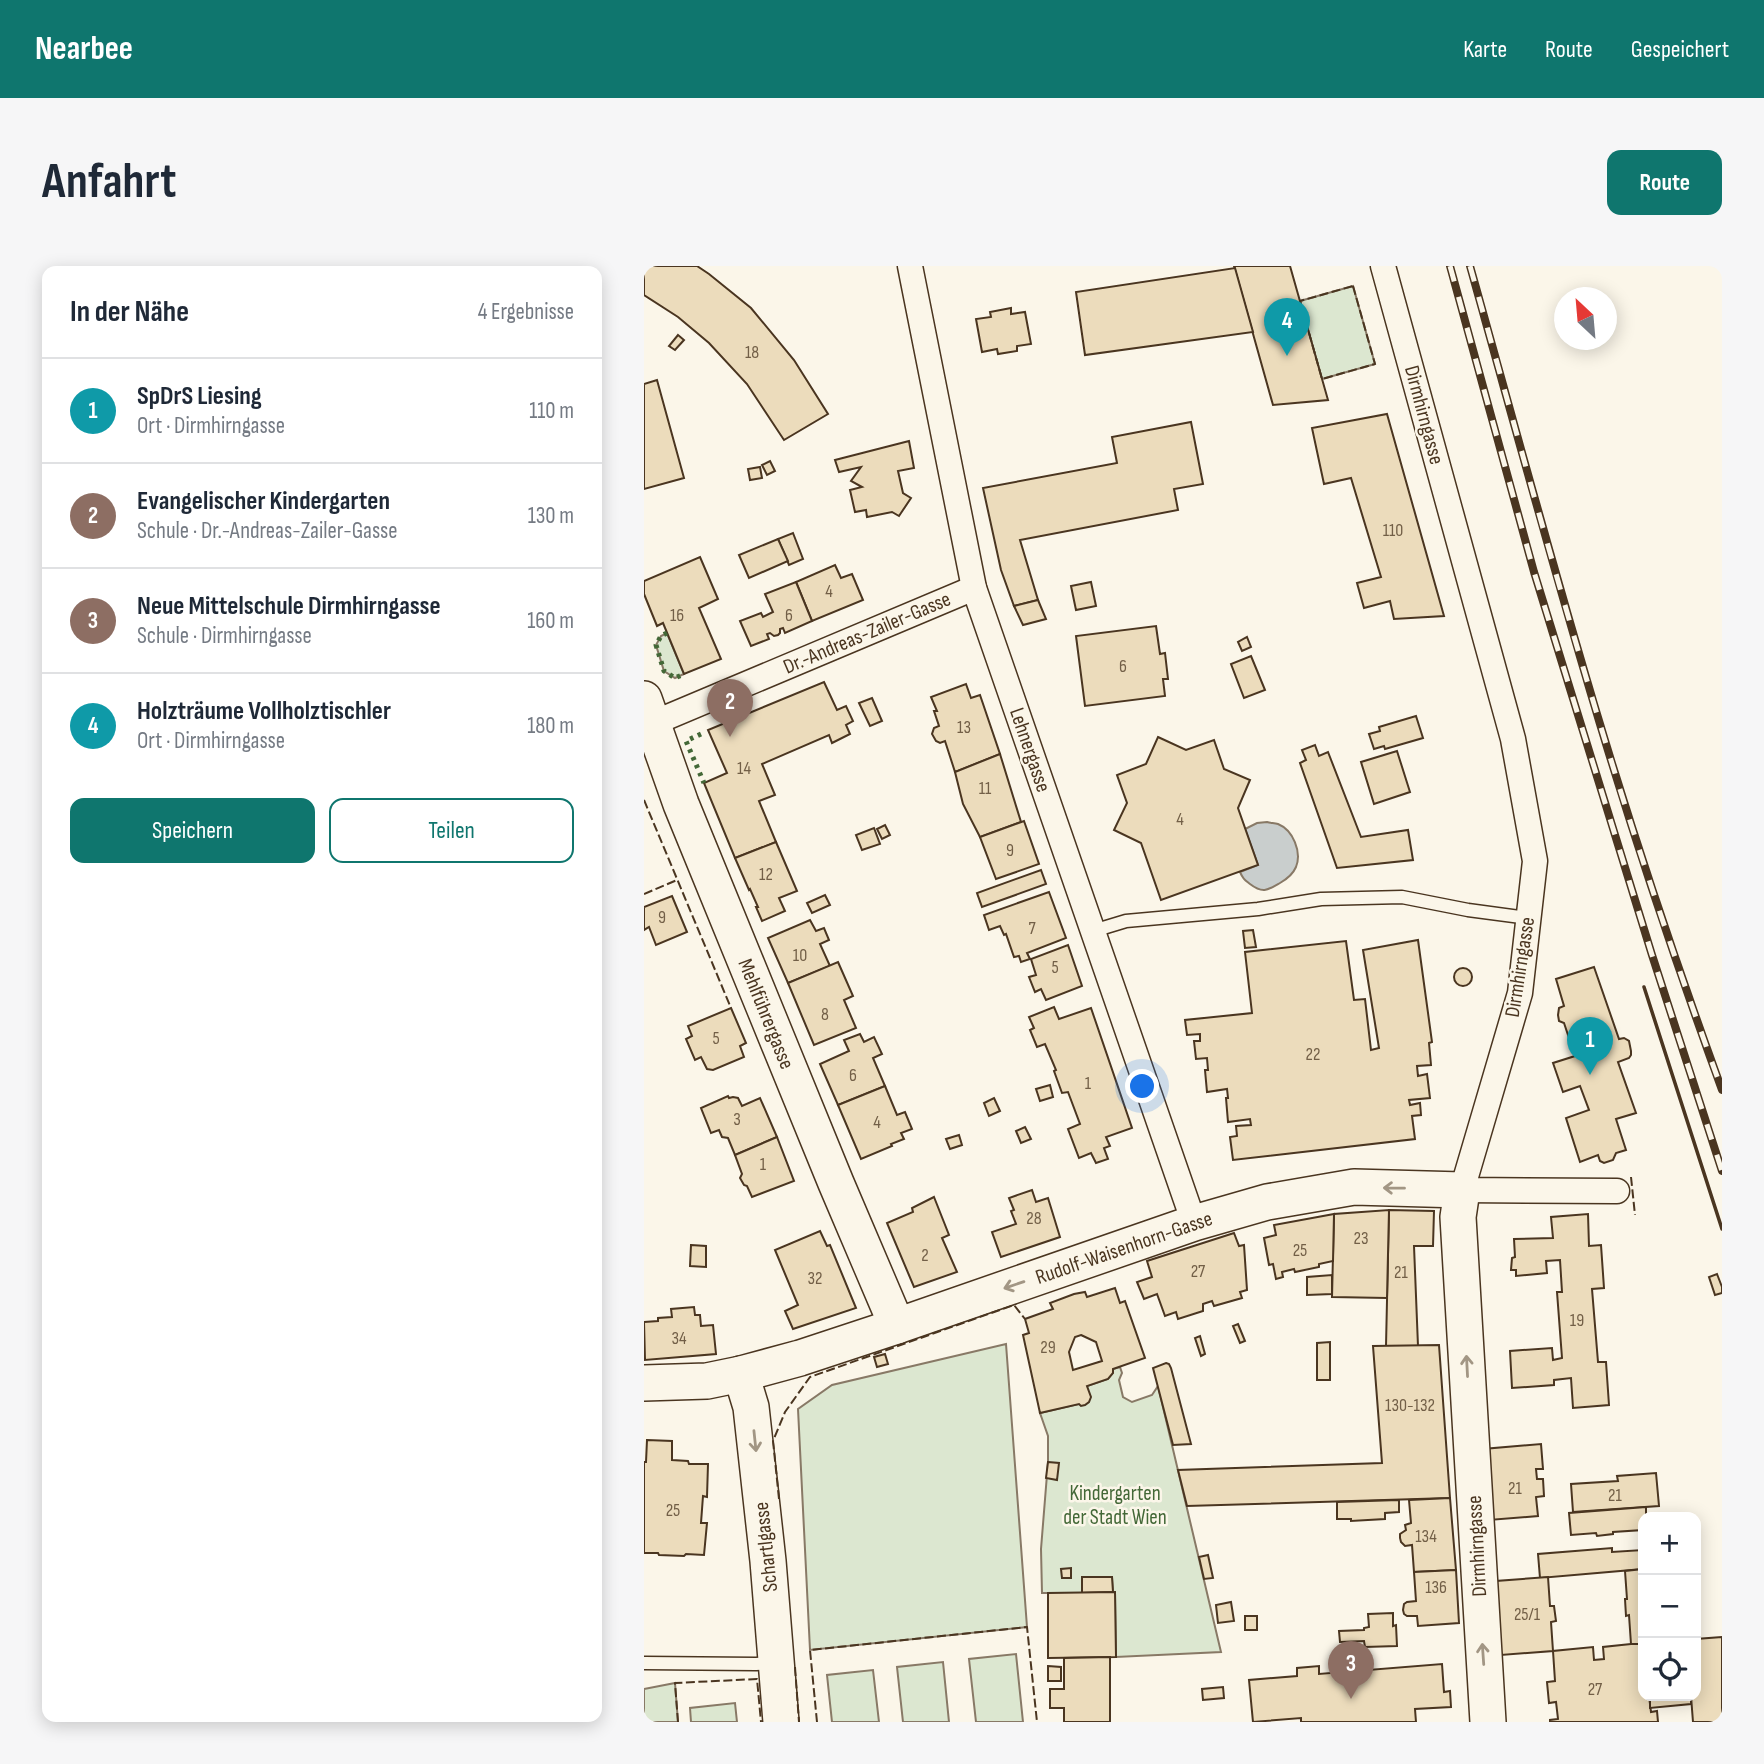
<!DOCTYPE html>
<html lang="de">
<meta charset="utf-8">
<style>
:root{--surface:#fff;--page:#f6f6f7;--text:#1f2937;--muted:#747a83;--line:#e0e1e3;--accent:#0f766e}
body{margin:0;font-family:"Sofia Sans Condensed",sans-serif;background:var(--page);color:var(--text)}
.controls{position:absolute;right:21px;bottom:21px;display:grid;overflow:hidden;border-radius:14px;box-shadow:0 4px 18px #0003}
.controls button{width:63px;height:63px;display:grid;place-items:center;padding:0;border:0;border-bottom:2px solid var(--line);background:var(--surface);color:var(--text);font:35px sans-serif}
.compass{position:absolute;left:910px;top:21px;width:63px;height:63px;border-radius:50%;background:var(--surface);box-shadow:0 4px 18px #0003;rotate:334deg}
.you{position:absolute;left:499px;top:821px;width:24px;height:24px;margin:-18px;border:5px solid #fff;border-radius:50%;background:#1a73e8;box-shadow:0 0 0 10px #1a73e833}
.badge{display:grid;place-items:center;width:46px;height:46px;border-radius:50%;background:var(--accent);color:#fff;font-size:23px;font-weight:700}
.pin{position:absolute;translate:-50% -58px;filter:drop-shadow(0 2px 4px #0008)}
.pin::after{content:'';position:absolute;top:37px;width:24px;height:21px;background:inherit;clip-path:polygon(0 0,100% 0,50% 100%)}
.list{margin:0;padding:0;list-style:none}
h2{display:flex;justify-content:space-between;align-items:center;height:91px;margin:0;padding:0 28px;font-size:30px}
h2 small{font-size:23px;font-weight:400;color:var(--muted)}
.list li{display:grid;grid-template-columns:46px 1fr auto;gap:21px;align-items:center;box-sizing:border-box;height:105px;padding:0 28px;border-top:2px solid var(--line)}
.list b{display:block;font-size:26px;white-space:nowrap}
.list p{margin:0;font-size:23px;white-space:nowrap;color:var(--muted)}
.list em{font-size:23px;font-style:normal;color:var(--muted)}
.actions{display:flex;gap:14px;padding:21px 28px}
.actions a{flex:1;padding:16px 0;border:2px solid var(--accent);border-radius:14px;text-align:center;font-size:24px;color:var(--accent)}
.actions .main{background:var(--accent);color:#fff}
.icon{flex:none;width:38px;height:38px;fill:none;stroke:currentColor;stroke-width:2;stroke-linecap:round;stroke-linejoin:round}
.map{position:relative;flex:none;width:1078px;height:1456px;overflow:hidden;border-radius:14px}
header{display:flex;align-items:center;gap:42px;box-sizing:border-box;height:98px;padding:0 35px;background:var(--accent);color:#fff}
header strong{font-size:33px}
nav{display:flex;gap:38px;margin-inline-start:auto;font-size:24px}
.intro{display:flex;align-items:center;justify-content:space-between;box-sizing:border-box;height:168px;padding:0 42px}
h1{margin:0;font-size:49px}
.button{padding:18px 32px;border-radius:14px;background:var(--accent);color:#fff;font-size:24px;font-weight:700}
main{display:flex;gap:42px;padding:0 42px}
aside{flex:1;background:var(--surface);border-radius:14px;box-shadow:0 4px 18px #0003}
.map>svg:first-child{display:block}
</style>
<header>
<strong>Nearbee</strong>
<nav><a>Karte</a><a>Route</a><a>Gespeichert</a></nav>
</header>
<div class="intro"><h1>Anfahrt</h1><a class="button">Route</a></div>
<main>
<aside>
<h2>In der Nähe<small>4 Ergebnisse</small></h2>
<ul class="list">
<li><span class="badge" style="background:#0f9aa8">1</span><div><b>SpDrS Liesing</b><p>Ort · Dirmhirngasse</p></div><em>110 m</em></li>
<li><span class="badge" style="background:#8d6e63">2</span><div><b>Evangelischer Kindergarten</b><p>Schule · Dr.-Andreas-Zailer-Gasse</p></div><em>130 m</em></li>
<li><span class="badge" style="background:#8d6e63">3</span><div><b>Neue Mittelschule Dirmhirngasse</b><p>Schule · Dirmhirngasse</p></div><em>160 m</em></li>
<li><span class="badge" style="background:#0f9aa8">4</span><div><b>Holzträume Vollholztischler</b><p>Ort · Dirmhirngasse</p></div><em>180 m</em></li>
</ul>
<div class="actions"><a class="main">Speichern</a><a>Teilen</a></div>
</aside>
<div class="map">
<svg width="1078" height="1456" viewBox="0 0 1078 1456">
<rect width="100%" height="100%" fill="#fbf6e9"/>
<g fill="#dce7d0" stroke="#887966" stroke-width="2">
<polygon points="709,20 731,98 678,113 656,35"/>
<polygon points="23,367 40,408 31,412 20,405 12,379 17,370"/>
<polygon points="362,1078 383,1361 166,1384 154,1143 188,1119"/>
<polygon points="476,1101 478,1107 475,1114 479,1131 488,1136 508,1129 514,1120 577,1386 472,1391 471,1327 469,1326 468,1311 438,1311 438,1327 398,1327 397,1283 404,1196 404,1170 396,1147 435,1138 443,1120 464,1113 469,1107 469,1103"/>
<polygon points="372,1388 379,1456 332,1456 325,1393"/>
<polygon points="299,1396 305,1456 259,1456 253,1401"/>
<polygon points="229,1404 235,1456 188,1456 183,1409"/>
<polygon points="31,1417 34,1456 0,1456 0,1423"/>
<polygon points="91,1437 93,1456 47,1456 46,1442"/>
</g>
<path fill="#c9cecd" stroke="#887966" stroke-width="2" d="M623,556C626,557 630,557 634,558C649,564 658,586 652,601C649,608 643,613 636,617C624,624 619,628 606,618C601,614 599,613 596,606L614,599L601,563L613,557Z"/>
<g fill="#ecdcbc" stroke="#4a3520" stroke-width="2" fill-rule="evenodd">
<polygon points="0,0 53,0 65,8 107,42 150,94 184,148 140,174 103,118 65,77 34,51 0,29"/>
<polygon points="590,0 646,0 684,134 629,139"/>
<polygon points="591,2 609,66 441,89 432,26"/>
<polygon points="367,42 367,48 381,46 387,78 373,80 373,85 354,88 353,83 338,86 332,53 347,51 346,46"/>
<polygon points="34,69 40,74 31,84 25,80"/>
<polygon points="13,114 40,212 0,223 0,118"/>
<polygon points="743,148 800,350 750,353 746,335 720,342 713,317 737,311 707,212 680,218 668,162"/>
<polygon points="547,156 559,218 530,223 534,244 376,274 394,334 370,340 357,304 339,222 473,197 468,171"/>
<polygon points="265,175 270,202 254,205 259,227 267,232 255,250 248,246 223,251 222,244 211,246 206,224 218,221 207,215 217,201 195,206 191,194"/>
<polygon points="126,195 131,205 123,209 118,199"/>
<polygon points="116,201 118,212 106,214 104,203"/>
<polygon points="149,267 159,293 145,299 134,273"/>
<polygon points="134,273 144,295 105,312 95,289"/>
<polygon points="56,291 74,333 55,342 77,393 40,408 19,357 13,360 0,328 0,315"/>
<polygon points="191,299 197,312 208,308 219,334 168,355 152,316"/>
<polygon points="152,316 168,355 141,367 139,362 136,363 136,367 134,369 130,370 126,367 123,368 125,373 107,380 96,355 117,347 119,351 129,346 121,328"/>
<polygon points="447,316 452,340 432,344 427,320"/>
<polygon points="394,334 402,353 379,359 370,340"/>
<polygon points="512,360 516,388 521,387 524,413 519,413 521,430 441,440 432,370"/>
<polygon points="603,371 607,381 598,385 594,376"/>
<polygon points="607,390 621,424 600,432 587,398"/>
<polygon points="180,416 193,444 202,440 209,455 202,459 206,468 188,477 185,469 118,498 131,529 115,535 132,576 91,592 60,517 83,507 64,464"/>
<polygon points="322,418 327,432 336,429 356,488 311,506 301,475 296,477 292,475 288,468 290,462 295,460 290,445 293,445 287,431"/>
<polygon points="228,432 238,455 226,460 215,437"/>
<polygon points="772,450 779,472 741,483 740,480 730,483 725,468 736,465 735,461"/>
<polygon points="514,471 542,484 570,474 580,503 606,514 594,542 614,599 517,634 497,577 470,564 483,537 473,509 502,498"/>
<polygon points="671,479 675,490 684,486 717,571 764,564 769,594 693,602 656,497 662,494 658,484"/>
<polygon points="753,485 766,526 730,538 717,496"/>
<polygon points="356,488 377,556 336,571 319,538 311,506"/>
<polygon points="380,555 395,598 352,613 336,571"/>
<polygon points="241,559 246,569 238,573 233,563"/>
<polygon points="230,562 236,578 218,584 212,569"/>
<polygon points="132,576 153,625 135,632 141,645 118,655 112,641 114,641 106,623 105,624 91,592"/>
<polygon points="397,604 402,618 338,641 333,627"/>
<polygon points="405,626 422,672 383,687 386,693 377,696 375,690 370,691 362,668 360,669 356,660 345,664 340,649"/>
<polygon points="181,629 186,639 168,647 163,637"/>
<polygon points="28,630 43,666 12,679 5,661 0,664 0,641"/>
<polygon points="166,654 172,665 180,662 185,674 176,678 186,700 144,717 124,672"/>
<polygon points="609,664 612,681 601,682 599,665"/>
<polygon points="774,674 788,776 785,777 787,799 773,800 774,810 783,808 786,832 765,834 766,839 776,837 777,849 768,850 771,873 589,894 586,871 593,870 592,860 607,859 606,853 584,856 582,832 584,832 583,823 563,826 561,804 564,804 563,792 552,793 550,775 556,775 556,768 543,769 541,754 608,747 601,686 702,675 710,734 721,733 727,784 735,782 719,684"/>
<polygon points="424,679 438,720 402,734 397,723 391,726 385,711 392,709 387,693"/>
<polygon points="194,696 209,730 200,734 212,762 170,779 144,717"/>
<polygon points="950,701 975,773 980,772 985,775 987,785 987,789 985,792 974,796 992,847 972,853 982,884 972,887 969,894 960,897 956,895 954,889 936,896 922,852 945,844 936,820 919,826 909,797 931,790 920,757 915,755 914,749 915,742 920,740 912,713"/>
<circle cx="819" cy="711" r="9"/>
<polygon points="410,741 415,753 447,742 488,862 462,871 466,880 460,882 464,893 452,897 447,887 435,892 424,863 436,858 424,826 418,827 410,805 412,804 401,778 393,781 386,764 390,762 385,751"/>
<polygon points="87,742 102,777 96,780 100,791 69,804 63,803 57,791 51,794 42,773 48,770 44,760"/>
<polygon points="216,768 220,776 230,771 238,788 229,792 241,820 194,839 176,798 205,785 200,774"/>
<polygon points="406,819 409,831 396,835 392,823"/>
<polygon points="241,820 253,849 261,846 268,863 257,867 260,873 247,878 248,880 217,893 194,839"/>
<polygon points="84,830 85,832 89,831 94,832 98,840 116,832 133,871 91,889 84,872 78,871 75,864 67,867 57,842"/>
<polygon points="350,832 356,845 345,850 340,837"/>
<polygon points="381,861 387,873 377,877 372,865"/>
<polygon points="315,869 318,879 306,883 302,873"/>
<polygon points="133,871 150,915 108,931 103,920 100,919 96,912 98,908 91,889"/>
<polygon points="388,924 392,936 404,932 416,971 357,991 348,966 372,958 367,945 370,944 365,932"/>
<polygon points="290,931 305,969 298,972 313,1006 270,1021 243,957 269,946 268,942"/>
<polygon points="745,944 790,945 789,980 770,980 774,1080 742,1080"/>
<polygon points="745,944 743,1032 688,1031 690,948"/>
<polygon points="690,948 689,995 675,998 675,1001 651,1006 650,1003 638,1006 639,1011 632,1013 629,998 625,999 620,972 632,969 630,959"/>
<polygon points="944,948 945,980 957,979 960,1022 948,1023 954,1096 962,1096 965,1139 929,1142 927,1112 910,1114 910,1119 868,1122 866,1085 908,1082 909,1094 918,1092 913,1026 918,1026 916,994 902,995 903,1007 872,1010 872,1004 867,1004 868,992 871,991 870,973 909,972 907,951"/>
<polygon points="176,965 183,980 186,979 212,1042 149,1063 141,1045 154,1039 131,984"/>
<polygon points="590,967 595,980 600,979 603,1024 596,1026 598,1032 570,1040 568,1035 559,1038 559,1045 534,1053 532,1046 521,1050 513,1028 500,1033 493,1016 508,1011 503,995"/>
<polygon points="47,979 62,980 62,1001 46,1000"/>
<polygon points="1073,1008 1078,1021 1078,1027 1071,1029 1065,1011"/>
<polygon points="688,1009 688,1028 663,1029 663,1011"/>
<path d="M471,1022L476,1037L481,1035L501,1092L469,1103V1107L464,1113L443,1120L447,1131L445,1136L441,1139L437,1140L435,1138L396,1147L379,1069L385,1067L381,1053L409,1043L406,1037L430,1028L441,1026L443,1031ZM437,1069L452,1076L458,1095L429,1104L425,1086L431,1071Z"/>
<polygon points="50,1041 51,1049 56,1049 57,1060 69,1059 72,1088 1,1094 0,1056 14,1055 14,1052 28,1051 27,1043"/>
<polygon points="594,1058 601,1075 596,1077 589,1060"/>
<polygon points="556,1070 561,1088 557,1090 551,1072"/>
<polygon points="686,1076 686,1114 673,1114 673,1077"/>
<polygon points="795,1079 806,1232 543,1240 534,1204 738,1197 729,1080"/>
<polygon points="241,1088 244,1098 233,1101 230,1091"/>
<polygon points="522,1097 525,1098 527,1102 547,1178 529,1179 509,1102"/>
<polygon points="3,1174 28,1175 28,1194 44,1195 45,1198 64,1198 63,1231 59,1230 57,1257 63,1257 60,1289 42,1288 40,1290 15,1289 14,1287 0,1287 0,1196 2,1196"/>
<polygon points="897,1178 899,1203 892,1203 893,1213 899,1213 900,1230 892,1231 894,1250 845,1254 839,1183"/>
<polygon points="404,1196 415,1197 413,1214 402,1212"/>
<polygon points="1012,1207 1015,1240 929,1246 927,1218 974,1215 973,1210"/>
<polygon points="806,1232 812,1304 770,1306 768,1279 761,1280 757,1276 756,1272 756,1268 762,1264 761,1259 767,1257 765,1234"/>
<polygon points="755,1234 755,1246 741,1247 741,1253 707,1255 707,1253 693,1253 693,1236"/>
<polygon points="1002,1241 1002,1251 999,1251 999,1264 969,1266 969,1268 953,1270 952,1267 927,1269 925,1247"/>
<polygon points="968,1282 968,1286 999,1284 999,1303 896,1312 894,1288"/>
<polygon points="564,1289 569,1312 560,1313 555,1291"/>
<polygon points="427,1302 427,1312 418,1312 417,1303"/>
<polygon points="999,1303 999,1378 987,1378 985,1349 982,1350 981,1333 983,1333 981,1305"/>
<polygon points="812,1304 815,1357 774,1360 773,1350 763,1350 760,1348 759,1344 760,1338 763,1336 772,1335 770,1306"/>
<polygon points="438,1311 468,1311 469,1326 438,1327"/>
<polygon points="904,1311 906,1340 910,1340 912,1355 907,1356 909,1385 857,1389 852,1315"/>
<polygon points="471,1326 472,1391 404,1392 404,1327"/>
<polygon points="587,1336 590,1355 574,1357 572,1339"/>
<polygon points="749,1347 749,1360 752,1359 753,1380 721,1381 720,1375 696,1376 695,1365 720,1364 720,1362 725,1361 724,1348"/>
<rect x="601" y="1350" width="12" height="14"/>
<polygon points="1078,1371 1078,1456 1049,1456 1047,1430 1052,1430 1052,1373"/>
<polygon points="987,1378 999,1378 999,1430 1005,1430 1007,1446 1013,1445 1014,1456 906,1456 906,1454 914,1453 912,1436 905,1437 903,1416 911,1415 909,1385 949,1381 950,1394 960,1393 959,1381"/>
<polygon points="466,1391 466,1456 420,1456 420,1442 406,1442 406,1423 420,1423 420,1392"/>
<polygon points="798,1398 800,1426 806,1425 807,1441 771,1443 772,1456 657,1456 657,1452 609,1456 605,1414 653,1410 653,1402 675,1400 675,1408"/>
<polygon points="404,1400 417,1401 417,1415 404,1415"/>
<polygon points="579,1421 580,1432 559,1434 558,1423"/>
<polygon points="1047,1430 1047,1438 1006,1442 1006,1433"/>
</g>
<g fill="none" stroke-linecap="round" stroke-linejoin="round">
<defs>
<g id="lane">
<polyline points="449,665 482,655 614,643 677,633 758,631 824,644 884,652"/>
<polyline points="0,1397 112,1398 129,1397"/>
</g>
<g id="street">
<polyline points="266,0 330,322 550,957"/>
<polyline points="739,0 869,473 891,595 876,727 818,924 973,925"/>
<polyline points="0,461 330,322"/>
</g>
<g id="secondary">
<polyline points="0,433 37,538 192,917 253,1060"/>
<polyline points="97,1108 107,1141 124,1295 137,1456"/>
<polyline points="0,1117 63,1115 97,1108 156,1092 253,1060 550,957 623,936 710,921 818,924 814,951 844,1456"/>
</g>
</defs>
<use href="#lane" stroke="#4a3520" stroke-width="15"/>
<use href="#street" stroke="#4a3520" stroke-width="27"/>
<use href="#secondary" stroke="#4a3520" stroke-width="38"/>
<use href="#lane" stroke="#fbf6e9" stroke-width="12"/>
<use href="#street" stroke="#fbf6e9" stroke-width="24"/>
<use href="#secondary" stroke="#fbf6e9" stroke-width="35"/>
<defs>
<g id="rail">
<polyline points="806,0 890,306 1008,689 1078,905"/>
<path d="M826,0C869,153 910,306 956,458C993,581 1034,703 1078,824"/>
</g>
</defs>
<use href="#rail" stroke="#4a3520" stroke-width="8"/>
<use href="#rail" stroke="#fbf6e9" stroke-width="5" stroke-dasharray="16" stroke-linecap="butt"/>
<g stroke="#436837" stroke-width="5" stroke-dasharray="3.5 5" stroke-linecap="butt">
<polyline points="23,367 17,370 12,379 20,405 31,412 40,408"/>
<polyline points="57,468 42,475 60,517"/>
</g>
<g stroke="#4a3520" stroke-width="2" stroke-dasharray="9 3.5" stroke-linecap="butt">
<polygon points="709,20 731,98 678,113 656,35"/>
<polyline points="0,534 87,742"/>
<polyline points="0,628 33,614"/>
<polyline points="987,911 991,949"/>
<polyline points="135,1233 129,1175 141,1146 166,1111 370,1039 381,1053"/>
<polyline points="151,1401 155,1456"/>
<polyline points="34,1456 31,1417 113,1413 117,1456"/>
<polyline points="173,1456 166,1384 383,1361 393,1456"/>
</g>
<polyline stroke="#4a3520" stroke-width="3.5" points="1000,721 1078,963"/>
</g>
<defs><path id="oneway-shaft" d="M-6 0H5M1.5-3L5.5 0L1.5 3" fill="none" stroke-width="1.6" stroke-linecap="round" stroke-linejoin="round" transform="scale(1.75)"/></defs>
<g stroke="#a29684">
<use href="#oneway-shaft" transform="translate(750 922) rotate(-179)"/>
<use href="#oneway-shaft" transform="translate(370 1019) rotate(161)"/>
<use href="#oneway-shaft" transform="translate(823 1100) rotate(-93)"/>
<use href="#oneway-shaft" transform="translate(111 1175) rotate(84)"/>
<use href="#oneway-shaft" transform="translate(839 1388) rotate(-94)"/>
</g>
<g text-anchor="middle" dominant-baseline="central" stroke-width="5" stroke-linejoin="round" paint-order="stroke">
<g font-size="18" fill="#725f47">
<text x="108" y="86">18</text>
<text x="749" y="264">110</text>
<text x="185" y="325">4</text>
<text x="33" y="349">16</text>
<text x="145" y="349">6</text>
<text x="479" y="400">6</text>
<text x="320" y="461">13</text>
<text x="100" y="502">14</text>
<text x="341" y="522">11</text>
<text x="536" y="553">4</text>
<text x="366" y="584">9</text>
<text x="122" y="608">12</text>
<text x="18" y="651">9</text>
<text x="388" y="662">7</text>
<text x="156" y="689">10</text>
<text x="411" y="701">5</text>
<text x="181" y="748">8</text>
<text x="72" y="772">5</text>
<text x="669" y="788">22</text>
<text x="209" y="809">6</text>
<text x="444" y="817">1</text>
<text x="93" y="853">3</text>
<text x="233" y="856">4</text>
<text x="119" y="898">1</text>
<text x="390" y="952">28</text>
<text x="717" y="972">23</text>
<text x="656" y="984">25</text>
<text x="281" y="989">2</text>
<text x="554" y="1005">27</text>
<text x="757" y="1006">21</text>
<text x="171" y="1012">32</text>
<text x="933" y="1054">19</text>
<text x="35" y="1072">34</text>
<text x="404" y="1081">29</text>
<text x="766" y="1139">130-132</text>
<text x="871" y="1222">21</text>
<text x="971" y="1229">21</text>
<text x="29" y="1244">25</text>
<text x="782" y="1270">134</text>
<text x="792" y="1321">136</text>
<text x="883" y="1348">25/1</text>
<text x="951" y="1423">27</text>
</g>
<g font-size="21" fill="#4a3520" stroke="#fbf6e9">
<text transform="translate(780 149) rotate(75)">Dirmhirngasse</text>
<text transform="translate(223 367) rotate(-23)">Dr.-Andreas-Zailer-Gasse</text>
<text transform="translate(386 484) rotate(71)">Lehnergasse</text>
<text transform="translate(876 701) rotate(-81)">Dirmhirngasse</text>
<text transform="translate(122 748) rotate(68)">Mehlführergasse</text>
<text transform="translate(480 982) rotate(-19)">Rudolf-Waisenhorn-Gasse</text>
<text transform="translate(833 1280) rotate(-93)">Dirmhirngasse</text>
<text transform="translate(122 1281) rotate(-96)">Schartlgasse</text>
</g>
<g font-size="21" fill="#436837" stroke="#fbf6e9">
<text x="471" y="1227">Kindergarten<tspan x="471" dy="24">der Stadt Wien</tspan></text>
</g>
</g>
</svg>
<div class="controls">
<button>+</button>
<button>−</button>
<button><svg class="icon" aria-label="locate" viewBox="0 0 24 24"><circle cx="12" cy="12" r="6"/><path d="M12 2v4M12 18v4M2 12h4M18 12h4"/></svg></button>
</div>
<svg class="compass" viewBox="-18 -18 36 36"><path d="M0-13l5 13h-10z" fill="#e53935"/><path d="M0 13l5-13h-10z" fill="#747a83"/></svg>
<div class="you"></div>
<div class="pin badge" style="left:946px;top:809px;background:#0f9aa8">1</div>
<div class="pin badge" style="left:86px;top:471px;background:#8d6e63">2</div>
<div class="pin badge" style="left:707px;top:1433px;background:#8d6e63">3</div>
<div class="pin badge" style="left:643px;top:90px;background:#0f9aa8">4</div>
</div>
</main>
